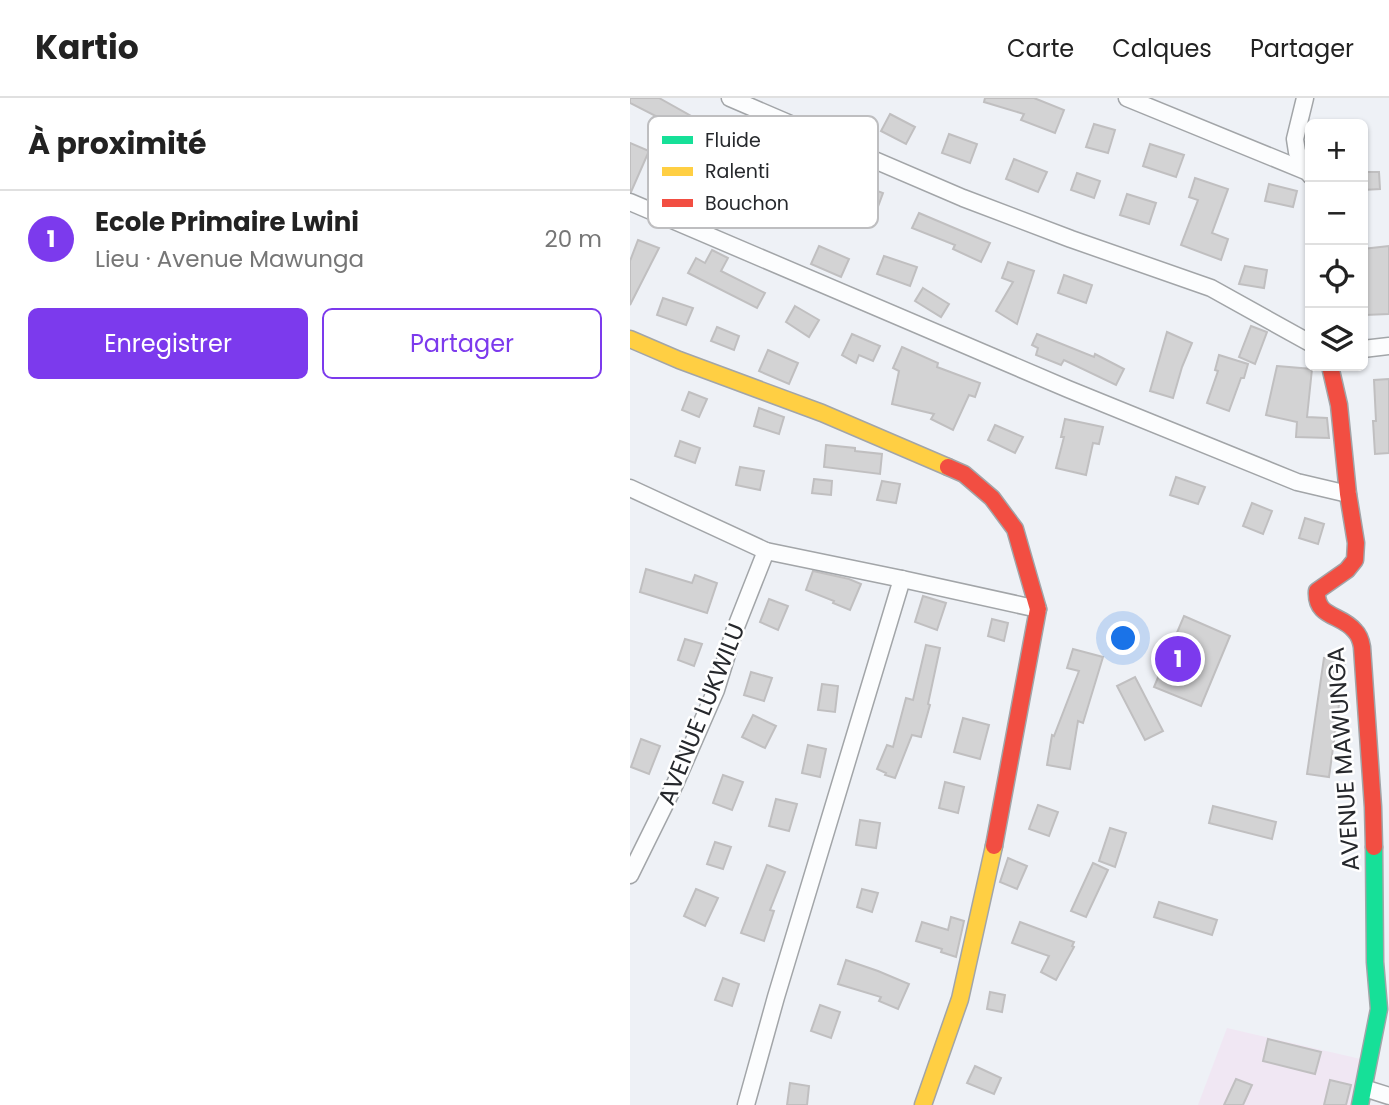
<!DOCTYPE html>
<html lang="fr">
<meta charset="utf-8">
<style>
:root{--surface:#fff;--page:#f6f6f6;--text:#222;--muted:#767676;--line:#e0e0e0;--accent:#7c3aed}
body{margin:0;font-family:Poppins,sans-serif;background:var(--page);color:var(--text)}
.controls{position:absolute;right:21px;top:21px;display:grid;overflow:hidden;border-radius:10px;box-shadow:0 2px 5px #0004}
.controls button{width:63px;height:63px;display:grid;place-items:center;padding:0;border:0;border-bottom:2px solid var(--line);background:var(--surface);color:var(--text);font:35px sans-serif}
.you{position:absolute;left:494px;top:541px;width:24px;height:24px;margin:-18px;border:5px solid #fff;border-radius:50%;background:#1a73e8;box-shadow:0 0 0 10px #1a73e833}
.badge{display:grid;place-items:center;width:46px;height:46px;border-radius:50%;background:var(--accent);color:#fff;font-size:23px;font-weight:700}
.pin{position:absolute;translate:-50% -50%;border:4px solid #fff;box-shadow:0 2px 7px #0006}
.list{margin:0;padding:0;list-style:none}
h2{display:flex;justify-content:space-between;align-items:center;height:91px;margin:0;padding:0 28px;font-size:30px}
h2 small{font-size:23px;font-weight:400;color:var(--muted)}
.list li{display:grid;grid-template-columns:46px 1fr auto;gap:21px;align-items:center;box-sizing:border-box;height:98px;padding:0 28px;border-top:2px solid var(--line)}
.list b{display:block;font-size:26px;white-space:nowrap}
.list p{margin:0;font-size:23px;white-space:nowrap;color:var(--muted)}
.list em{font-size:23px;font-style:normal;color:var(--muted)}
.actions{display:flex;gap:14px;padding:21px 28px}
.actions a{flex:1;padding:16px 0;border:2px solid var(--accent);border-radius:10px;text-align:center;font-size:24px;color:var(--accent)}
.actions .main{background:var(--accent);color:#fff}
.icon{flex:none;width:38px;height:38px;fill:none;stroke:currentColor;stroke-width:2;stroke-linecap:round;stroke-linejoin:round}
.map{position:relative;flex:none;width:759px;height:1007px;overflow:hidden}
header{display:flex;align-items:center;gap:42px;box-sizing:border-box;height:98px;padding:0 35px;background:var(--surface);border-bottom:2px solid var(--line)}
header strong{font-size:33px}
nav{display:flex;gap:38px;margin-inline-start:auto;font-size:24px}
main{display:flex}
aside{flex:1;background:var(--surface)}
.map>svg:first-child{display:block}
</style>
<header>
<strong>Kartio</strong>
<nav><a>Carte</a><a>Calques</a><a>Partager</a></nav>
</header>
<main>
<aside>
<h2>À proximité<small></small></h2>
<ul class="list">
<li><span class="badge">1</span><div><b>Ecole Primaire Lwini</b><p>Lieu · Avenue Mawunga</p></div><em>20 m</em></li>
</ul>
<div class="actions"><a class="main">Enregistrer</a><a>Partager</a></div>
</aside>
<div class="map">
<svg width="759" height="1007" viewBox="0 0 759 1007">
<rect width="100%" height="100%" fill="#eef1f6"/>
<polygon fill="#f0e7f3" points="597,930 735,962 723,1007 568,1007"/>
<g fill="#d3d3d4" stroke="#c0bfc0" stroke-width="2">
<polygon points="0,0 29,0 90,34 123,46 124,42 148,46 146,54 155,57 153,65 107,57 75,46 72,52 50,48 56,36 54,35 55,33 0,5"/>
<polygon points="355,0 404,0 434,12 425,35 391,22 394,16 354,4"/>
<polygon points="260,16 285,29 276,46 251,33"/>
<polygon points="464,26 485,32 478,55 456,49"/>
<polygon points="319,36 347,46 340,65 312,55"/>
<polygon points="0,45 19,53 1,94 0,94"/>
<polygon points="520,46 554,57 546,79 513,68"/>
<polygon points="384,61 417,74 408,94 376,81"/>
<polygon points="188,67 216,80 215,81 253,95 246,114 216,103 217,100 181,83"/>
<polygon points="733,74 749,74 750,91 733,92"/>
<polygon points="447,75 470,83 464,100 441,92"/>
<polygon points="565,80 598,91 582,135 598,141 591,162 551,147 568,102 559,99"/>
<polygon points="639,86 667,93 663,109 635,103"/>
<polygon points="497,96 526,105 519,126 490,117"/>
<polygon points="289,115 360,145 351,164 323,151 325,147 282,130"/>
<polygon points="8,142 29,150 0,207 0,163"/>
<polygon points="189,148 219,161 211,179 181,166"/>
<polygon points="759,148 759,216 735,217 733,151"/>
<polygon points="82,152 98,160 91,173 135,195 127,210 58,175 66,160 75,165"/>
<polygon points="254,158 287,169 280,188 247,176"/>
<polygon points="378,164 404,173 387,226 366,213 383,184 372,180"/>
<polygon points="615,168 637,172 634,190 609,186"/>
<polygon points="434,177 462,187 456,205 428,195"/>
<polygon points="293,190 319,206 311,219 285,203"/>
<polygon points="33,200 63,210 56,227 27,217"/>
<polygon points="165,208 189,222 179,239 156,224"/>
<polygon points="621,228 637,234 625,266 609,259"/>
<polygon points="87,229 109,238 104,252 81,243"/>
<polygon points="537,234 562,245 552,269 543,300 520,293"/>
<polygon points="222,236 250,248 243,263 229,257 226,265 212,257"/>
<polygon points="407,236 464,259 465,256 494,271 486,287 434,262 431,267 406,257 408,250 402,247"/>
<polygon points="272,249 308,265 307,269 350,285 345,299 339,297 323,332 301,321 304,316 262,306 269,273 263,270"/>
<polygon points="138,252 168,265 159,286 129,273"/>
<polygon points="589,257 618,266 614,280 611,280 599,313 577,305 588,273 585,272"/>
<polygon points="647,268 682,271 677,319 697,320 699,340 666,339 667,324 636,317"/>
<polygon points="759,281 759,355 745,356 743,323 746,323 744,282"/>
<polygon points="59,294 77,301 69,319 52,312"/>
<polygon points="129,310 154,319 149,336 124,328"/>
<polygon points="435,321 473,329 469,346 463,345 456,377 426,370 434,339 431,339"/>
<polygon points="365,327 393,339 385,355 358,342"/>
<polygon points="50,343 70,350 65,365 45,358"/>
<polygon points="196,347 225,350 225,353 252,356 250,376 194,369"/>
<polygon points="110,369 134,373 130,392 106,387"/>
<polygon points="546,379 575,389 568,406 540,397"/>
<polygon points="184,381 202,383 201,397 182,395"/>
<polygon points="252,383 270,386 266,405 247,402"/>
<polygon points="622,405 642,413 633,436 613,428"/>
<polygon points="675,420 694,426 688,446 669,440"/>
<polygon points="16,471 62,485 65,477 87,485 77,515 10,494"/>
<polygon points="183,473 219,481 231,486 220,512 203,505 204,503 176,492"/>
<polygon points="293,498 316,505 307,532 285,524"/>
<polygon points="139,501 158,508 148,532 130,524"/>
<polygon points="554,518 600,538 571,608 524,589"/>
<polygon points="362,521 378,525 374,543 358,538"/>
<polygon points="55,541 72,546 64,568 48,562"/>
<polygon points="296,547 310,550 298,606 300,607 291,639 282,637 265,680 255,677 256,675 247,671 257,647 263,649 276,600 283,602"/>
<polygon points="443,551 473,559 453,625 448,623 440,671 417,667 422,637 424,638 449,573 437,570"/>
<polygon points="694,560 715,563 699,679 677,676"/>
<polygon points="121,574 142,580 134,603 114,597"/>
<polygon points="505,579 533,633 515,642 487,588"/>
<polygon points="192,586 208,588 205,614 188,612"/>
<polygon points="123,617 146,628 135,650 112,639"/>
<polygon points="333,620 359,627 350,661 324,654"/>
<polygon points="11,641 30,648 19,676 1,669"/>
<polygon points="178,647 196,651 190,679 172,675"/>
<polygon points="93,677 113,684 102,712 83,705"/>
<polygon points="315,684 334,689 328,715 309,710"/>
<polygon points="146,701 167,706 159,733 139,728"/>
<polygon points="408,707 428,714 419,738 399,731"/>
<polygon points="583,708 646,724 642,741 579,725"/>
<polygon points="230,722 250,725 246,750 226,747"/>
<polygon points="480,730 496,735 485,769 469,763"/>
<polygon points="85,744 101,749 93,771 77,766"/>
<polygon points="378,760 397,768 387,791 370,784"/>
<polygon points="463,765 478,772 456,819 441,813"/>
<polygon points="137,767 155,774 140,812 144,813 134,843 111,835"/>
<polygon points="66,791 88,800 75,828 54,818"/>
<polygon points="232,791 248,795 242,814 227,809"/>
<polygon points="529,804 587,822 582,837 524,819"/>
<polygon points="321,819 334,823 326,859 311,854 312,851 286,843 292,824 318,832"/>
<polygon points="390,824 444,844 442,848 444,849 426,882 411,874 419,858 382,845"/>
<polygon points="216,862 248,873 279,886 268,911 249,903 251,899 208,886"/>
<polygon points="93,880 109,886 102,908 85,902"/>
<polygon points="360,894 375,897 372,914 357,911"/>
<polygon points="190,907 210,914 201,940 181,933"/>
<polygon points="638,941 691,954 685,976 633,963"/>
<polygon points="345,968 371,980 364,996 337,985"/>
<polygon points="606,981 622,987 613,1007 594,1007"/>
<polygon points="700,982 721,987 716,1007 694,1007"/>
<polygon points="160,985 179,988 177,1007 157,1007"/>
</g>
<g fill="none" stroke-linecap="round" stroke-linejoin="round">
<defs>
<g id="street">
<polyline points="100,0 333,100 441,141 581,190 680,245"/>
<polyline points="497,0 678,74"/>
<polyline points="675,0 665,41 667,54 680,77"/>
<polyline points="0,104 438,291 667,384 718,396"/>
<polyline points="733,251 759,248"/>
<polyline points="0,390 136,453 272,481 408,511"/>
<polyline points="0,777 45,686 86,592 104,534 136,453"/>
<polyline points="734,990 759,998"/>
<polyline points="116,1007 146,899 272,481"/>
</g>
<polyline id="fast" points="730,1007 749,911 745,864 744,749"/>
<g id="slow">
<polyline points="0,241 49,262 192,315 318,369"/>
<polyline points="293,1007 330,901 364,748"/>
</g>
<g id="jam">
<path d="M700,268L709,307L718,396L726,445L725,462L717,472L687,493C685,520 712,516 725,533C729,537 731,543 732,549L743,709L744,749"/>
<polyline points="318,369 334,376 362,400 385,431 408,511 364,748"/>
</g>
</defs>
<use href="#street" stroke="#a2a5a8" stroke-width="19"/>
<use href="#fast" stroke="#a2a5a8" stroke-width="19"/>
<use href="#slow" stroke="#a2a5a8" stroke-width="19"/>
<use href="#jam" stroke="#a2a5a8" stroke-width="19"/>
<use href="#street" stroke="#fcfdfe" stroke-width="16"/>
<use href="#fast" stroke="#16e098" stroke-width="16"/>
<use href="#slow" stroke="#ffcf43" stroke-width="16"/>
<use href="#jam" stroke="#f24e42" stroke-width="16"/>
</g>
<g text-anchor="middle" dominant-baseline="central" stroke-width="5" stroke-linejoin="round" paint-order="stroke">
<g font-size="24" fill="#26282c" stroke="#fff">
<text transform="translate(71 616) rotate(-68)">AVENUE LUKWILU</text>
<text transform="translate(713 661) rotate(-94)">AVENUE MAWUNGA</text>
</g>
</g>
<rect x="18" y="18" width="230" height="112" rx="10" fill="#fff" stroke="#bebec0" stroke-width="2"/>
<rect x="32" y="38" width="31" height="8" fill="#16e098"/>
<rect x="32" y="69" width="31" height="9" fill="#ffcf43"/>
<rect x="32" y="101" width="31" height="8" fill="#f24e42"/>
<g font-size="19" fill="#26282c">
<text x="75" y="49">Fluide</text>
<text x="75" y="80">Ralenti</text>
<text x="75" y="112">Bouchon</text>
</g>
</svg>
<div class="controls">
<button>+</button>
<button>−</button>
<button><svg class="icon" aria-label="locate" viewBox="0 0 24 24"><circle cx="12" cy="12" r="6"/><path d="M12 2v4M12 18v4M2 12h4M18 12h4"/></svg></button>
<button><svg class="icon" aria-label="layers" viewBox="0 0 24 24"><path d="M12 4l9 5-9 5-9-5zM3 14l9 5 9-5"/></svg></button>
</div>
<div class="you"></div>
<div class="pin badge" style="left:548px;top:561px">1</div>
</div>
</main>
